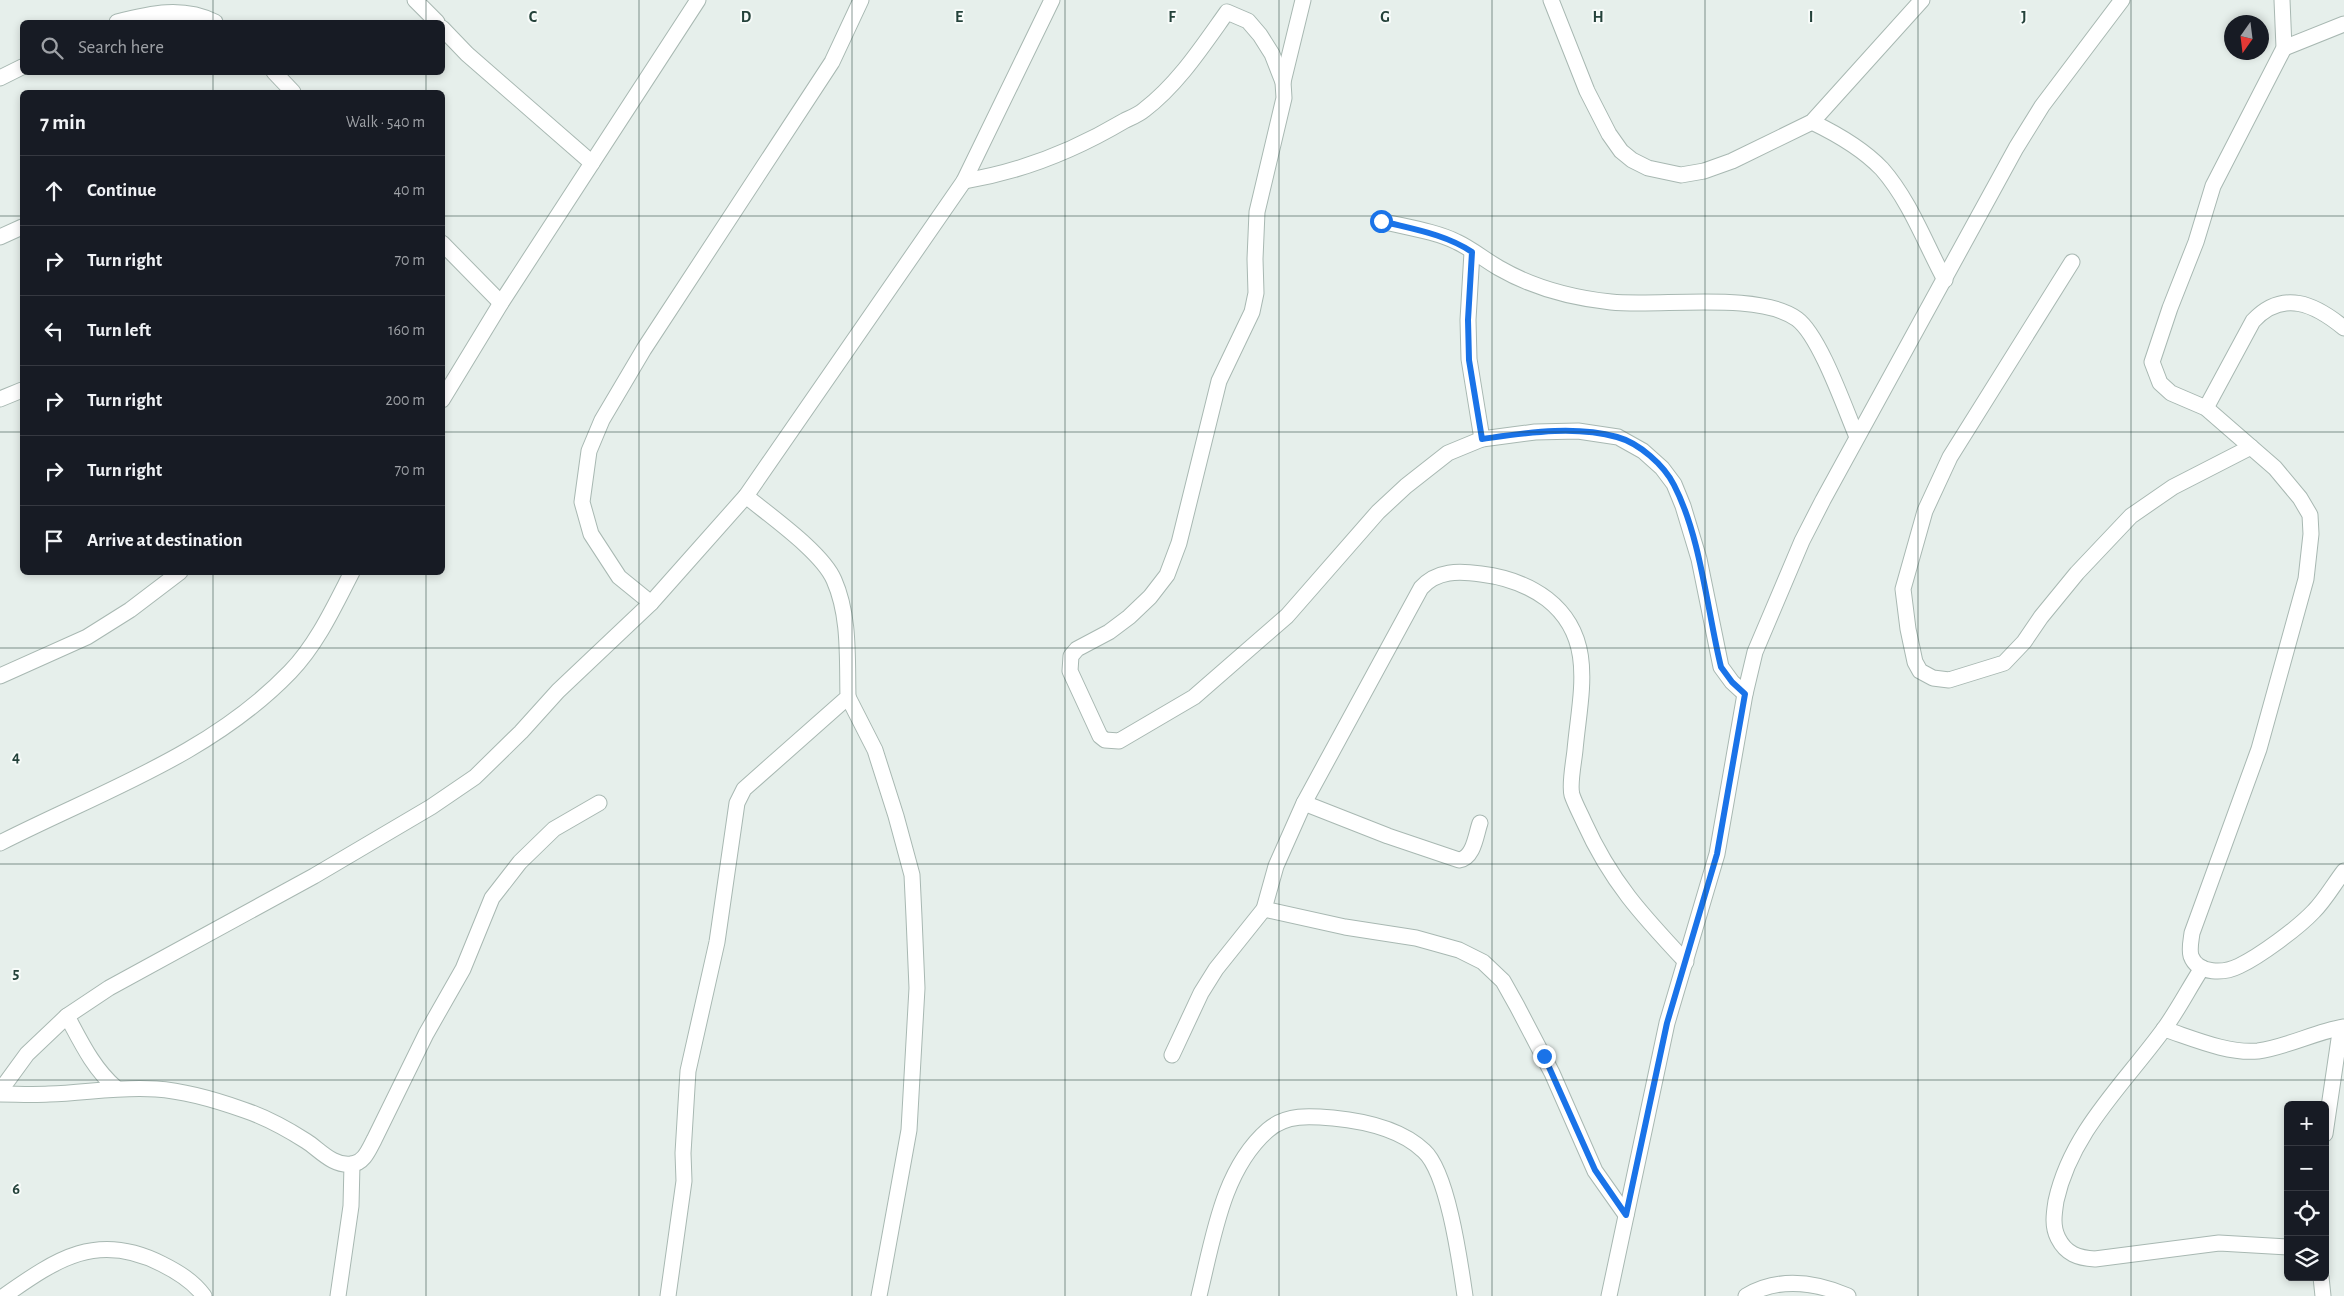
<!DOCTYPE html>
<meta charset="utf-8">
<style>
:root{--surface:#171b24;--page:#20242c;--text:#f1f3f6;--muted:#9ea1a6;--line:#363941}
body{margin:0;font-family:"Alegreya Sans",sans-serif;background:var(--page);color:var(--text)}
.controls{position:absolute;right:15px;bottom:15px;display:grid;overflow:hidden;border-radius:8px;box-shadow:0 2px 8px #0003}
.controls button{width:45px;height:45px;display:grid;place-items:center;padding:0;border:0;border-bottom:1px solid var(--line);background:var(--surface);color:var(--text);font:25px sans-serif}
.compass{position:absolute;left:2224px;top:15px;width:45px;height:45px;border-radius:50%;background:var(--surface);box-shadow:0 2px 8px #0003;rotate:194deg}
.stop{position:absolute;width:15px;height:15px;margin:-11px;border:4px solid #1a73e8;border-radius:50%;background:#fff}
.stop.end{background:#1a73e8;border-color:#fff;box-shadow:0 1px 5px #0008}
.list{margin:0;padding:0;list-style:none}
h2{display:flex;justify-content:space-between;align-items:center;height:65px;margin:0;padding:0 20px;font-size:21px}
h2 small{font-size:16px;font-weight:400;color:var(--muted)}
.list li{display:grid;grid-template-columns:32px 1fr auto;gap:15px;align-items:center;box-sizing:border-box;height:70px;padding:0 20px;border-top:1px solid var(--line)}
.list b{display:block;font-size:19px;white-space:nowrap}
.list em{font-size:16px;font-style:normal;color:var(--muted)}
.icon{flex:none;width:28px;height:28px;fill:none;stroke:currentColor;stroke-width:2;stroke-linecap:round;stroke-linejoin:round}
.map{position:relative;flex:none;width:2344px;height:1296px;overflow:hidden}
.search{position:absolute;background:var(--surface);box-shadow:0 2px 8px #0003;left:20px;top:20px;width:425px;height:55px;display:flex;align-items:center;gap:12px;box-sizing:border-box;padding:0 18px;border-radius:8px;color:var(--muted);font-size:19px}
.panel{position:absolute;background:var(--surface);box-shadow:0 2px 8px #0003;left:20px;top:90px;width:425px;height:485px;border-radius:8px}
.map>svg:first-child{display:block}
</style>
<div class="map">
<svg width="2344" height="1296" viewBox="0 0 2344 1296">
<rect width="100%" height="100%" fill="#e6efeb"/>
<g fill="none" stroke-linecap="round" stroke-linejoin="round">
<defs>
<g id="minor">
<polyline points="415,0 437,22"/>
<polyline points="1551,0 1587,91 1609,134 1621,151 1632,160 1648,168 1681,175 1704,171 1732,161 1812,122 1922,0"/>
<path d="M2282,0L2284,48L2213,186L2196,242L2170,308L2152,362L2160,383L2171,393L2206,408L2275,468L2300,498L2310,515L2311,534L2306,579L2259,749L2192,933C2191,941 2189,949 2191,956C2198,975 2225,973 2239,966C2260,956 2298,928 2314,911C2325,900 2334,884 2344,871"/>
<path d="M117,22C151,13 183,6 215,22"/>
<polyline points="442,28 467,54 592,163"/>
<polyline points="2284,48 2344,24"/>
<polyline points="274,72 293,92"/>
<polyline points="0,78 22,67"/>
<polyline points="1283,82 1303,0"/>
<path d="M1812,122C1837,134 1862,148 1882,169C1910,201 1925,243 1945,280"/>
<path d="M964,181C1020,172 1075,150 1124,121C1130,118 1138,115 1144,110C1178,84 1202,47 1227,12L1248,21L1260,35L1272,54L1283,82L1284,98L1257,212L1255,259L1256,293L1252,312L1219,381L1179,543L1167,575L1150,597L1129,617L1109,632L1077,649L1071,656L1070,671L1100,736L1105,740L1119,741L1194,697L1287,616L1378,512L1406,486L1448,453L1482,439L1535,432L1578,431L1618,437L1643,451L1662,468L1674,484L1683,506L1699,559L1721,667L1732,682L1745,694"/>
<path d="M1381,221C1405,227 1435,231 1457,242C1472,249 1485,260 1499,268C1532,287 1573,298 1611,302C1659,307 1759,291 1797,319C1820,336 1845,409 1857,437"/>
<polyline points="0,237 22,227"/>
<polyline points="442,243 501,303"/>
<polyline points="1472,252 1468,320 1469,359 1482,439"/>
<polyline points="2072,262 1950,457 1925,511 1903,589 1908,629 1915,662 1920,671 1933,678 1949,680 2004,663 2024,642 2041,617 2077,573 2131,516 2173,487 2251,447"/>
<polyline points="0,399 22,390"/>
<polyline points="442,400 501,303 698,0"/>
<path d="M2206,408L2253,321C2283,289 2315,304 2344,328"/>
<polyline points="651,603 619,577 591,534 582,502 589,451 602,420 644,349 832,62 861,0"/>
<polyline points="0,676 87,637 130,610 180,572"/>
<polyline points="848,697 875,750 896,816 912,875 914,917 917,988 909,1130 879,1296"/>
<path d="M1304,803L1388,836L1459,860C1474,858 1476,834 1480,823"/>
<path d="M0,843C100,792 210,755 290,672C317,644 334,607 352,572"/>
<polyline points="1264,909 1345,927 1416,938 1459,950 1483,962 1503,981 1517,1006 1552,1073 1595,1171 1626,1215"/>
<path d="M2202,968C2189,988 2178,1010 2164,1029C2124,1084 2071,1132 2056,1201C2054,1214 2052,1226 2058,1238C2066,1254 2078,1258 2095,1259L2219,1243L2288,1247"/>
<path d="M67,1016C81,1042 93,1068 116,1088"/>
<path d="M2164,1029C2192,1038 2228,1054 2258,1051C2287,1047 2315,1032 2344,1027"/>
<path d="M1172,1055L1201,993L1216,969L1264,909L1276,866L1304,803L1421,588C1437,570 1459,571 1481,574C1506,577 1527,584 1547,599C1597,638 1580,694 1575,750C1574,761 1569,785 1572,795C1575,804 1580,813 1584,822C1611,882 1642,915 1686,962"/>
<polyline points="0,1091 27,1054 67,1016 109,988 314,876 431,807 475,777 521,732 558,691 651,603 746,496 964,181 1052,0"/>
<path d="M0,1094C16,1094 33,1095 49,1094C85,1093 120,1086 156,1089C186,1091 216,1100 244,1110C265,1117 287,1129 306,1141C319,1149 333,1167 352,1164C364,1163 369,1149 374,1140L426,1034L463,969L492,898L520,862L554,829L599,803"/>
<polyline points="2325,1134 2339,1039 2344,1029"/>
<polyline points="2321,1277 2323,1296"/>
<path d="M4,1296C57,1259 97,1231 162,1264C178,1272 193,1281 204,1296"/>
<polyline points="338,1296 351,1206 352,1164"/>
<path d="M668,1296L684,1181L683,1153L688,1071L717,942L737,803L744,789L848,697C847,659 850,616 834,580C822,552 770,516 746,496"/>
<path d="M1199,1296C1213,1240 1222,1170 1268,1130C1286,1114 1310,1116 1333,1118C1364,1121 1401,1129 1424,1151C1448,1173 1460,1262 1465,1296"/>
<polyline points="1609,1296 1667,1023 1717,854 1745,694 1755,652 1802,541 1823,500 2016,148 2042,106 2122,0"/>
<path d="M1746,1296C1778,1277 1815,1282 1848,1296"/>
</g>
</defs>
<use href="#minor" stroke="#a8b8b2" stroke-width="17"/>
<use href="#minor" stroke="#fff" stroke-width="15"/>
</g>
<g fill="none" stroke-linecap="round" stroke-linejoin="round">
<path stroke="#1a73e8" stroke-width="6" d="M1381,221C1412,229 1445,234 1472,252L1468,320L1469,360L1482,439C1526,433 1573,425 1617,437C1639,443 1664,465 1674,485C1701,537 1707,610 1721,667L1732,682L1745,694L1717,854L1667,1023L1626,1215L1595,1170L1544,1056"/>
</g>
<path fill="none" stroke="#24423a" stroke-width="1" stroke-opacity="0.55" d="M213,0V22M426,0V22M639,0V1296M852,0V1296M1065,0V1296M1279,0V1296M1492,0V1296M1705,0V1296M1918,0V1296M2131,0V1296M213,72V92M426,72V92M0,216H22M442,216H2344M0,432H22M442,432H2344M213,572V1296M426,572V1296M0,648H2344M0,864H2344M0,1080H2344"/>
<g font-size="16" text-anchor="middle" font-weight="bold" fill="#24423a" stroke="#f7fbf9" stroke-width="4" stroke-linejoin="round" paint-order="stroke">
<text x="533" y="22">C</text>
<text x="746" y="22">D</text>
<text x="959" y="22">E</text>
<text x="1172" y="22">F</text>
<text x="1385" y="22">G</text>
<text x="1598" y="22">H</text>
<text x="1811" y="22">I</text>
<text x="2024" y="22">J</text>
<text x="16" y="762">4</text>
<text x="16" y="978">5</text>
<text x="16" y="1194">6</text>
</g>
</svg>
<div class="controls">
<button>+</button>
<button>−</button>
<button><svg class="icon" aria-label="locate" viewBox="0 0 24 24"><circle cx="12" cy="12" r="6"/><path d="M12 2v4M12 18v4M2 12h4M18 12h4"/></svg></button>
<button><svg class="icon" aria-label="layers" viewBox="0 0 24 24"><path d="M12 4l9 5-9 5-9-5zM3 14l9 5 9-5"/></svg></button>
</div>
<svg class="compass" viewBox="-18 -18 36 36"><path d="M0-13l5 13h-10z" fill="#e53935"/><path d="M0 13l5-13h-10z" fill="#9ea1a6"/></svg>
<div class="stop" style="left:1381px;top:221px"></div>
<div class="stop end" style="left:1544px;top:1056px"></div>
<div class="search"><svg class="icon" aria-label="search" viewBox="0 0 24 24"><circle cx="10" cy="10" r="6"/><path d="M15 15l6 6"/></svg>Search here</div>
<section class="panel">
<h2>7 min<small>Walk · 540 m</small></h2>
<ul class="list">
<li><svg class="icon" aria-label="ahead" viewBox="0 0 24 24"><path d="M12 20V5M6 11l6-6 6 6"/></svg><div><b>Continue</b></div><em>40 m</em></li>
<li><svg class="icon" aria-label="right" viewBox="0 0 24 24"><path d="M7 20v-9h11M14 6l5 5-5 5"/></svg><div><b>Turn right</b></div><em>70 m</em></li>
<li><svg class="icon" aria-label="left" viewBox="0 0 24 24"><path d="M17 20v-9H6M10 6l-5 5 5 5"/></svg><div><b>Turn left</b></div><em>160 m</em></li>
<li><svg class="icon" aria-label="right" viewBox="0 0 24 24"><path d="M7 20v-9h11M14 6l5 5-5 5"/></svg><div><b>Turn right</b></div><em>200 m</em></li>
<li><svg class="icon" aria-label="right" viewBox="0 0 24 24"><path d="M7 20v-9h11M14 6l5 5-5 5"/></svg><div><b>Turn right</b></div><em>70 m</em></li>
<li><svg class="icon" aria-label="arrive" viewBox="0 0 24 24"><path d="M6 21V4h12l-3 4 3 4H6"/></svg><div><b>Arrive at destination</b></div></li>
</ul>
</section>
</div>
